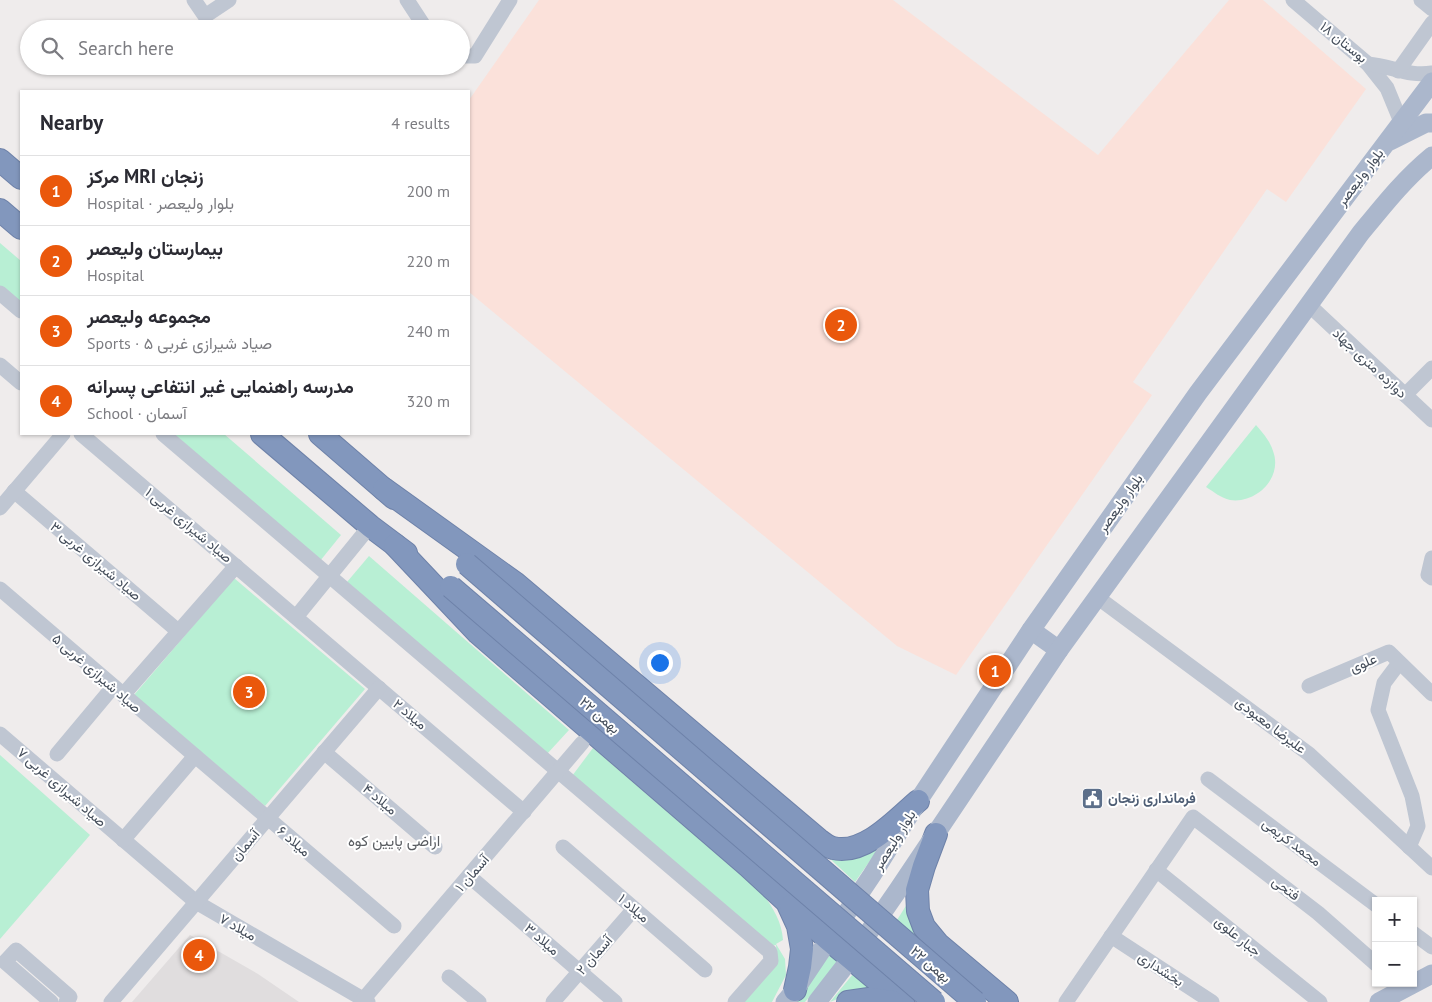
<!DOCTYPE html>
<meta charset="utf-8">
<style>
:root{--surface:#fff;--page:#f2f2f3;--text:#2b2b33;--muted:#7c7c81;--line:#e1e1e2;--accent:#ea580c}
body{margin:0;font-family:"PT Sans",Vazirmatn,sans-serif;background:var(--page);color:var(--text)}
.controls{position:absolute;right:15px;bottom:15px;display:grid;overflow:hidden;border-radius:0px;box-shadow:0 1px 4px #0004}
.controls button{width:45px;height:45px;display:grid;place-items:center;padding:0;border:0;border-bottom:1px solid var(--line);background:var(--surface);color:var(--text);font:25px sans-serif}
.you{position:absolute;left:659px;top:662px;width:18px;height:18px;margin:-12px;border:4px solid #fff;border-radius:50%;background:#1a73e8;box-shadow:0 0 0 8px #1a73e833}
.badge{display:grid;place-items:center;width:32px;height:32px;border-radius:50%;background:var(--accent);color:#fff;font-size:16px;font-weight:700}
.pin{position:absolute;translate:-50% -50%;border:2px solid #fff;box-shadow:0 1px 5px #0006}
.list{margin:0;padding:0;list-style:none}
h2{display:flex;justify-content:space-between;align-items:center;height:65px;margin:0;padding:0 20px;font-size:21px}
h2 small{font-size:16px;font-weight:400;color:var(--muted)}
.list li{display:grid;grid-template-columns:32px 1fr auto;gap:15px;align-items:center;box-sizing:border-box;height:70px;padding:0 20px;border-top:1px solid var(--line)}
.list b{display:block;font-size:19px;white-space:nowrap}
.list p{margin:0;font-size:16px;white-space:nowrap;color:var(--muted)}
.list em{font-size:16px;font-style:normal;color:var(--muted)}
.icon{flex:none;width:28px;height:28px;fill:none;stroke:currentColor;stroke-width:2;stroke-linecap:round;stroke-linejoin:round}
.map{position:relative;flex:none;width:1432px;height:1002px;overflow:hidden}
.search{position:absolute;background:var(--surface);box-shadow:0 1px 4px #0004;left:20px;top:20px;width:450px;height:55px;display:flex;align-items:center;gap:12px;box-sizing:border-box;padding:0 18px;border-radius:28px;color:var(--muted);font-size:19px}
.panel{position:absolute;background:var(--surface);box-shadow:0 1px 4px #0004;left:20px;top:90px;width:450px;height:345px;border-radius:0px}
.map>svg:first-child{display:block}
</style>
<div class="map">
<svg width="1432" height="1002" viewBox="0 0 1432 1002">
<rect width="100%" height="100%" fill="#efecec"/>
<polygon fill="#e0ddde" points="190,935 258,974 299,1002 132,1002"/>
<polygon fill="#fbe1da" points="539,0 893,0 1098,155 1229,0 1263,0 1366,89 1286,202 1267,189 1133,382 1152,395 956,675 897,646 469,292 469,100"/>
<g fill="#b8efd4">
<polygon points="0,243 21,261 21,304 0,286"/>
<path d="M1256,425C1263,433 1270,441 1273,451C1283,477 1257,504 1230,500C1221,498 1214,492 1206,487Z"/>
<polygon points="174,434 224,434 341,535 320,561"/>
<polygon points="369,556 569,730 547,754 347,582"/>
<polygon points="234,578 365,689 265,806 134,695"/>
<path d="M593,748L763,894C773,908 782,922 783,940L776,944L785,959L786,975L772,1002H742L777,962L776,945L772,946L572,776Z"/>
<polygon points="0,755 90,835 0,939"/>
<polygon points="796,827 826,847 886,838 855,882"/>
<polygon points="909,901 936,954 897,920"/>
<polygon points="833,951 841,959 805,1002 793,1002"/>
<polygon points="858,968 900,1002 845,996 830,1002"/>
</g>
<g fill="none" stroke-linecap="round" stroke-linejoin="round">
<defs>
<g id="highway">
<polyline points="0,160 21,178"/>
<polyline points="0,210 21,228"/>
<polyline points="262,434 370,526 406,553"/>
<polyline points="320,434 394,498"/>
<path d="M384,489L515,583L819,840C823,843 828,847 833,848C864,856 897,819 918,801"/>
<polyline points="395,545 478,633 748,866 787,902 798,926 802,949 800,967 795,990"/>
<polyline points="936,834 924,866 917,890 918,911 924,927 938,944 1007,1002"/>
<polyline points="791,906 828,939 903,1002"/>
<polyline points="848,1002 869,999 892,1002"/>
</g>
</defs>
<use href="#highway" stroke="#6e82a9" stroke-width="24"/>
<g stroke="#bfc6d2" stroke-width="15">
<polyline points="194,0 205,16 229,0"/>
<polyline points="407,0 426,29"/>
<polyline points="1293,0 1368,64 1387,88 1401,122"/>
<polyline points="1421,0 1432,9"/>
<polyline points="461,56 475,56 510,0"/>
<path d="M1368,64C1392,66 1408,77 1432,73"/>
<polyline points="1398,71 1432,23"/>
<polyline points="0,293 21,311"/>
<polyline points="1309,305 1432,420"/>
<polyline points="0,365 21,383"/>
<polyline points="1405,395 1432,368"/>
<polyline points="81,434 524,812"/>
<polyline points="163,434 770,952 771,961 735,1002"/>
<polyline points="14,491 178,631"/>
<polyline points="0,508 63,434"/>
<polyline points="1432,558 1428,575 1432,578"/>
<polyline points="0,589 394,926"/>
<polyline points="1097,597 1309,754 1432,868"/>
<polyline points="296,617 370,526"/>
<polyline points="1399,663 1384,683 1378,710 1412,796 1418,826 1409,847"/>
<polyline points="1309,686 1389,652 1432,694"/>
<polyline points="123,695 236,566"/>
<polyline points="0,734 196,902 368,1002"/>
<polyline points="324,752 435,847"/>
<polyline points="57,754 113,687"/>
<polyline points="1208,779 1376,905"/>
<polyline points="123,840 195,756"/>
<polyline points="563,847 705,970"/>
<polyline points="1156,870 1320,1002"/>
<polyline points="469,876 615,1002"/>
<polyline points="1413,933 1432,947"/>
<polyline points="1111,936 1212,1002"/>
<polyline points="449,977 479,1002"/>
<polyline points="51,1002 5,962 16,950 70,997 66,1002"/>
<polyline points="111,1002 379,688"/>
<polyline points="361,1002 582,743"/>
<polyline points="553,1002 634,909"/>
<polyline points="1066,1002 1193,817 1318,913 1376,964"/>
</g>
<g stroke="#abb7cc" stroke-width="19">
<polyline points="1390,141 1426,123 1432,123"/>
<polyline points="1031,630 1059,650"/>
<polyline points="785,1002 795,990 872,875 918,801 1031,630 1198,393 1432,82"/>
<path d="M817,1002L851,958L898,890L1059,650L1360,234C1383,206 1404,179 1432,156"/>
<polyline points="1379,1002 1432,974"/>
</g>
<use href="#highway" stroke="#8297bd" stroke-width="22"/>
<defs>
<g id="highway-bridge">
<polyline points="467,564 975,1002"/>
<polyline points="451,587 934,1002"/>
</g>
</defs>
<use href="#highway-bridge" stroke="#6e82a9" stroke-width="24" stroke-linecap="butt"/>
<use href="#highway-bridge" stroke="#8297bd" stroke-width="22"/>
</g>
<defs>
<symbol id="civic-square" viewBox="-11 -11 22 22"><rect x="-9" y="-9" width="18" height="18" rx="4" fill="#5c6f8a" stroke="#fff"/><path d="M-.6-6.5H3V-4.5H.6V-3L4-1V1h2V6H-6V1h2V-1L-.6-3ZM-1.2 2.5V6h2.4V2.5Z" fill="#fff"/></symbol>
</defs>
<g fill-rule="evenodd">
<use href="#civic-square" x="1080" y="786" width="25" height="25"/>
</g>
<g text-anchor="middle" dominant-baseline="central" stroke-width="4" stroke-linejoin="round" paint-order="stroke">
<g font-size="14" fill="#444d5a" stroke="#fff">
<text transform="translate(1344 42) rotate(39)">بوستان ۱۸</text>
<text transform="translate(1360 177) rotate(-53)">بلوار ولیعصر</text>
<text transform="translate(1370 363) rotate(43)">دوازده متری جهاد</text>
<text transform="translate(1120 503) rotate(-55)">بلوار ولیعصر</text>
<text transform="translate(189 525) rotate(40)">صیاد شیرازی غربی ۱</text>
<text transform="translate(96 561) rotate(40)">صیاد شیرازی غربی ۳</text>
<text transform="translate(1363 663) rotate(-23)">علوی</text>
<text transform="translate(97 673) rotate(41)">صیاد شیرازی غربی ۵</text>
<text transform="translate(410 714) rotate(40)">میلاد ۲</text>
<text transform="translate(600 715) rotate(41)">۲۲ بهمن</text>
<text transform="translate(1271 725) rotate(37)">علیرضا معبودی</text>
<text transform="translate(62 787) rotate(41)">صیاد شیرازی غربی ۷</text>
<text transform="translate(380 799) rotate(40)">میلاد ۴</text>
<text transform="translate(894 840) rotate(-58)">بلوار ولیعصر</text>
<text transform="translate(294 841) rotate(41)">میلاد ۶</text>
<text transform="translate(1292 842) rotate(37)">محمد کریمی</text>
<text transform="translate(245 845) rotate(-50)">آسمان</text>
<text transform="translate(472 873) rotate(-49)">آسمان ۱</text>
<text transform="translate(1286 888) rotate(37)">فتحی</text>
<text transform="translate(634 908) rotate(41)">میلاد ۱</text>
<text transform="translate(238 927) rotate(30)">میلاد ۷</text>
<text transform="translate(1238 936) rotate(39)">جبار علوی</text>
<text transform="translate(542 939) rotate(41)">میلاد ۳</text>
<text transform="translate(594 955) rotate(-49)">آسمان ۲</text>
<text transform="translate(931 964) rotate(41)">۲۲ بهمن</text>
<text transform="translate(1161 969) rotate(33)">بخشداری</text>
</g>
<g font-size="14" font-weight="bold" fill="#4e5e75" stroke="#fff" text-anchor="start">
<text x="1108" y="798">فرمانداری زنجان</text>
</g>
<g font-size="15" fill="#595c61" stroke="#fff">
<text x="394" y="840">اراضی پایین کوه</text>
</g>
</g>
</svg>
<div class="controls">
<button>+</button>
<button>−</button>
</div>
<div class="you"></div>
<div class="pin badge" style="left:995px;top:671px">1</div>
<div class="pin badge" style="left:841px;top:325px">2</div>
<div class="pin badge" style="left:249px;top:692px">3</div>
<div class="pin badge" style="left:199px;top:955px">4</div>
<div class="search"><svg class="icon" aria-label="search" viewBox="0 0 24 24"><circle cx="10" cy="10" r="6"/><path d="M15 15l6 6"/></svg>Search here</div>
<section class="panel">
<h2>Nearby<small>4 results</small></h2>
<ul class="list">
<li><span class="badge">1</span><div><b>مرکز MRI زنجان</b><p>Hospital · بلوار ولیعصر</p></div><em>200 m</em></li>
<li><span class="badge">2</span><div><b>بیمارستان ولیعصر</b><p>Hospital</p></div><em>220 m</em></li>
<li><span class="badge">3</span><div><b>مجموعه ولیعصر</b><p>Sports · صیاد شیرازی غربی ۵</p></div><em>240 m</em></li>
<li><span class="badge">4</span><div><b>مدرسه راهنمایی غیر انتفاعی پسرانه</b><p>School · آسمان</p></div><em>320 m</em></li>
</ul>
</section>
</div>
